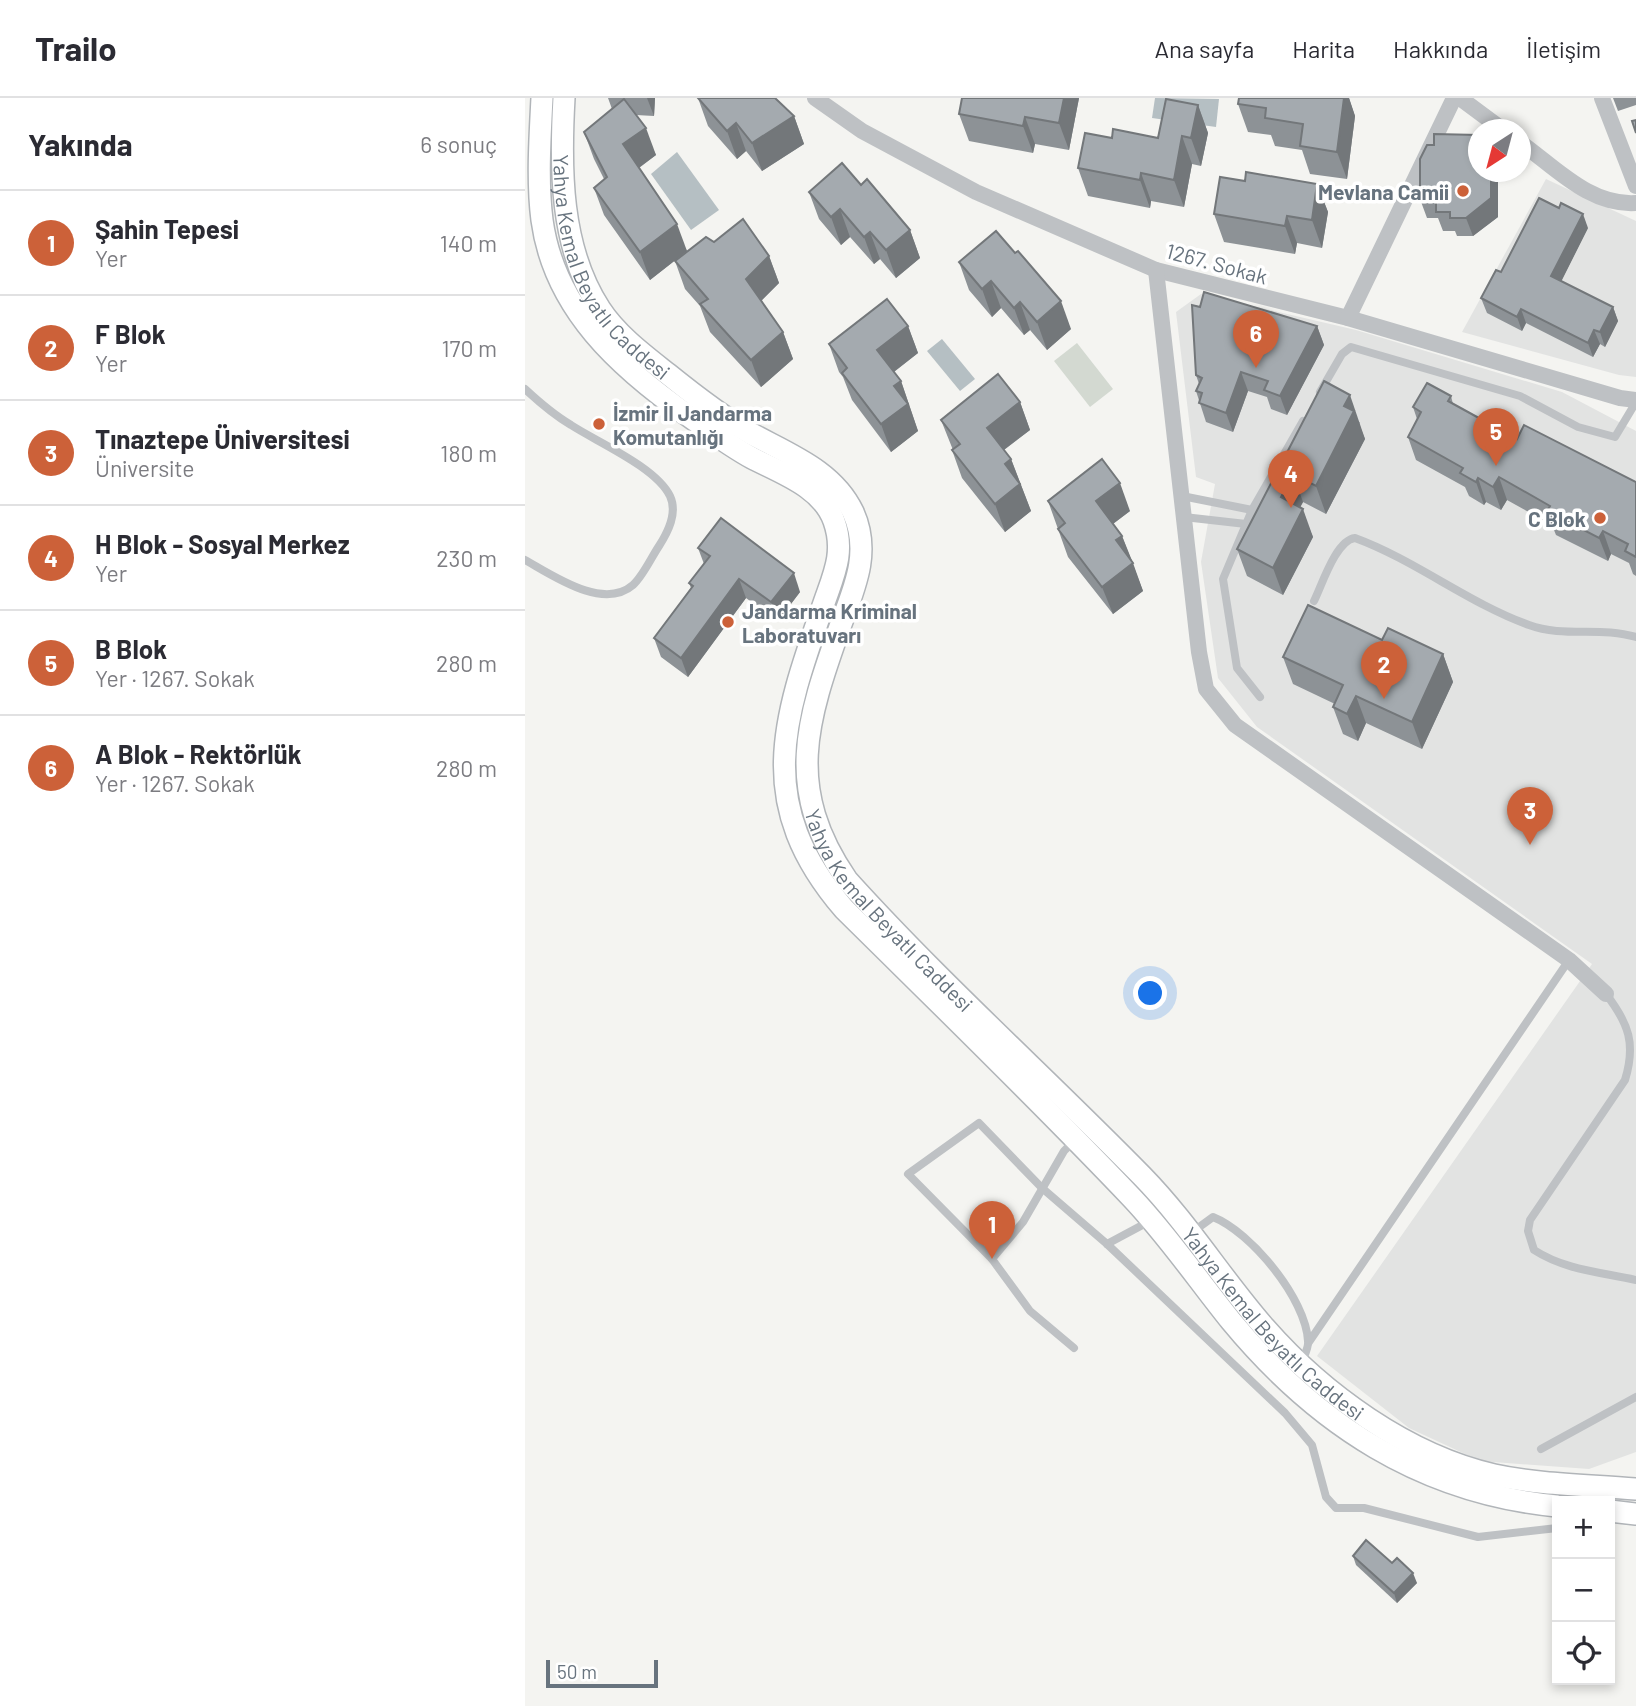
<!DOCTYPE html>
<html lang="tr">
<meta charset="utf-8">
<style>
:root{--surface:#fff;--page:#f2f2f3;--text:#2b2b33;--muted:#7c7c81;--line:#e1e1e2;--accent:#cc6139}
body{margin:0;font-family:Barlow,sans-serif;background:var(--page);color:var(--text)}
.controls{position:absolute;right:21px;bottom:21px;display:grid;overflow:hidden;border-radius:0px;box-shadow:0 4px 10px #0003}
.controls button{width:63px;height:63px;display:grid;place-items:center;padding:0;border:0;border-bottom:2px solid var(--line);background:var(--surface);color:var(--text);font:35px sans-serif}
.compass{position:absolute;left:943px;top:21px;width:63px;height:63px;border-radius:50%;background:var(--surface);box-shadow:0 4px 10px #0003;rotate:216deg}
.scale{position:absolute;left:21px;bottom:18px;width:112px;box-sizing:border-box;padding-left:7px;border:4px solid #67737e;border-top:0;font-size:19px;line-height:24px;white-space:nowrap;color:#67737e;-webkit-text-stroke:5px #fff;paint-order:stroke}
.you{position:absolute;left:626px;top:896px;width:24px;height:24px;margin:-18px;border:5px solid #fff;border-radius:50%;background:#1a73e8;box-shadow:0 0 0 10px #1a73e833}
.badge{display:grid;place-items:center;width:46px;height:46px;border-radius:50%;background:var(--accent);color:#fff;font-size:23px;font-weight:700}
.pin{position:absolute;translate:-50% -58px;filter:drop-shadow(0 2px 4px #0008)}
.pin::after{content:'';position:absolute;top:37px;width:24px;height:21px;background:inherit;clip-path:polygon(0 0,100% 0,50% 100%)}
.list{margin:0;padding:0;list-style:none}
h2{display:flex;justify-content:space-between;align-items:center;height:91px;margin:0;padding:0 28px;font-size:30px}
h2 small{font-size:23px;font-weight:400;color:var(--muted)}
.list li{display:grid;grid-template-columns:46px 1fr auto;gap:21px;align-items:center;box-sizing:border-box;height:105px;padding:0 28px;border-top:2px solid var(--line)}
.list b{display:block;font-size:26px;white-space:nowrap}
.list p{margin:0;font-size:23px;white-space:nowrap;color:var(--muted)}
.list em{font-size:23px;font-style:normal;color:var(--muted)}
.icon{flex:none;width:38px;height:38px;fill:none;stroke:currentColor;stroke-width:2;stroke-linecap:round;stroke-linejoin:round}
.map{position:relative;flex:none;width:1111px;height:1608px;overflow:hidden}
header{display:flex;align-items:center;gap:42px;box-sizing:border-box;height:98px;padding:0 35px;background:var(--surface);border-bottom:2px solid var(--line)}
header strong{font-size:33px}
nav{display:flex;gap:38px;margin-inline-start:auto;font-size:24px}
main{display:flex}
aside{flex:1;background:var(--surface)}
.map>svg:first-child{display:block}
</style>
<header>
<strong>Trailo</strong>
<nav><a>Ana sayfa</a><a>Harita</a><a>Hakkında</a><a>İletişim</a></nav>
</header>
<main>
<aside>
<h2>Yakında<small>6 sonuç</small></h2>
<ul class="list">
<li><span class="badge">1</span><div><b>Şahin Tepesi</b><p>Yer</p></div><em>140 m</em></li>
<li><span class="badge">2</span><div><b>F Blok</b><p>Yer</p></div><em>170 m</em></li>
<li><span class="badge">3</span><div><b>Tınaztepe Üniversitesi</b><p>Üniversite</p></div><em>180 m</em></li>
<li><span class="badge">4</span><div><b>H Blok - Sosyal Merkez</b><p>Yer</p></div><em>230 m</em></li>
<li><span class="badge">5</span><div><b>B Blok</b><p>Yer · 1267. Sokak</p></div><em>280 m</em></li>
<li><span class="badge">6</span><div><b>A Blok - Rektörlük</b><p>Yer · 1267. Sokak</p></div><em>280 m</em></li>
</ul>
</aside>
<div class="map">
<svg width="1111" height="1608" viewBox="0 0 1111 1608">
<rect width="100%" height="100%" fill="#f4f4f1"/>
<g fill="#e2e3e2">
<polygon points="1021,81 1111,123 1111,279 1094,277 937,234"/>
<polygon points="676,196 831,232 1037,294 1111,333 1111,1354 1064,1371 955,1363 884,1330 792,1258 1067,866 732,629 693,580 676,464 690,386 671,379 651,214"/>
</g>
<polygon fill="#d3d9d1" points="552,245 588,291 565,309 529,263"/>
<g fill="#b5bfc3">
<polygon points="630,0 694,1 691,29 627,20"/>
<polygon points="152,54 194,112 166,132 126,76"/>
<polygon points="417,241 450,281 435,293 402,253"/>
</g>
<g fill="none" stroke-linecap="round" stroke-linejoin="round">
<defs>
<g id="secondary">
<path d="M17,0C15,39 12,83 17,122C29,211 95,270 165,319C185,333 205,348 227,360C256,375 297,389 309,423C320,454 309,476 299,505C257,624 229,706 319,811C416,907 513,1001 607,1100C643,1138 673,1182 706,1223C792,1327 897,1395 1032,1408"/>
<path id="s1" d="M39,0C35,70 35,150 75,211C92,237 119,257 143,276C169,297 196,318 225,335C263,356 308,372 328,414C346,453 330,489 316,526C281,624 259,690 322,782C415,885 520,979 617,1078C663,1125 697,1181 740,1230C798,1296 882,1357 969,1377C1015,1387 1064,1387 1111,1391"/>
<polyline points="1085,1413 1111,1416"/>
</g>
</defs>
<use href="#secondary" stroke="#b1b5b9" stroke-width="24"/>
<g stroke="#bec1c4" stroke-width="8">
<path d="M0,291C14,304 29,317 46,327C72,344 131,369 145,398C153,415 143,434 134,448C126,460 118,478 108,487C78,513 27,477 0,462"/>
<polyline points="795,294 817,256 826,249 995,298 1053,329 1090,339 1111,304"/>
<polyline points="657,398 727,412"/>
<polyline points="659,419 721,426"/>
<path d="M789,503C797,487 811,442 830,440C890,462 943,505 1004,527C1039,540 1076,528 1111,539"/>
<polyline points="735,599 712,570 698,481 727,412 778,323"/>
<path d="M1081,896C1104,926 1111,946 1100,982L1005,1122L1003,1133L1009,1152C1040,1172 1075,1174 1111,1182"/>
<path d="M666,1135L688,1119C726,1134 781,1201 783,1243C784,1249 779,1258 777,1264"/>
<polyline points="582,1146 625,1123"/>
<polyline points="467,1161 498,1124 539,1053 549,1043"/>
<polyline points="784,1244 1044,862"/>
<polyline points="549,1250 505,1213 467,1161 383,1076 454,1025 517,1090 582,1146 760,1315 787,1347 801,1399 811,1410 839,1410 953,1439 1032,1430"/>
<polyline points="1016,1351 1111,1299"/>
</g>
<g stroke="#bec1c4" stroke-width="16">
<polyline points="290,0 337,33 451,94 631,172 823,220 1095,300 1111,302"/>
<polyline points="935,0 978,32"/>
<polyline points="1077,0 1111,88"/>
<path d="M996,45C1031,70 1065,108 1111,105"/>
<polyline points="631,172 674,554 681,591 710,627 1044,862 1081,896"/>
<polyline points="823,220 929,0"/>
</g>
<use href="#secondary" stroke="#fff" stroke-width="21"/>
</g>
<g fill="#8d9296">
<polygon points="83,0 130,0 129,18 111,17 131,57 114,70 162,153 125,182 79,117 69,90 79,81 69,61 59,34 87,11"/>
<polygon points="173,0 250,0 269,18 279,46 237,73 221,53 212,61 183,28"/>
<polygon points="554,0 544,52 510,46 508,55 444,43 434,16"/>
<polygon points="714,0 824,0 830,18 822,81 785,76 777,52 750,48 746,37 723,34 713,6"/>
<polygon points="1088,0 1111,0 1111,7 1093,13"/>
<polygon points="673,7 683,35 676,68 667,66 659,109 626,103 625,110 563,98 553,70 587,40 633,40"/>
<polygon points="954,74 973,74 973,119 948,138 932,138 930,133 918,133 913,120 902,120 895,101"/>
<polygon points="720,83 792,86 803,114 797,150 772,145 770,156 699,144 689,116"/>
<polygon points="336,87 385,132 395,160 371,180 355,161 349,166 325,139 316,147 294,121 284,94"/>
<polygon points="1063,130 1036,183 1088,209 1093,223 1080,249 1075,246 1068,259 1001,225 997,233 962,215 956,200 976,174"/>
<polygon points="189,144 244,158 254,185 236,203 258,234 268,261 236,289 185,234 175,208 160,191 150,163"/>
<polygon points="434,164 546,231 522,252 505,232 499,237 476,210 467,219 444,192"/>
<polygon points="675,209 792,228 799,247 762,317 746,311 742,299 723,293 708,334 681,324 671,293 674,286 671,277"/>
<polygon points="383,228 393,255 369,274 376,283 393,333 366,354 327,302 318,279 314,274 304,246"/>
<polygon points="799,283 835,325 834,326 840,341 801,416 778,404 775,409 788,439 758,497 722,478 712,451"/>
<polygon points="926,298 928,306 992,341 1111,384 1111,478 1108,476 1104,465 1086,456 1083,463 1031,437 1027,427 982,402 976,412 961,404 959,407 944,398 940,389 891,362 883,339 892,321 888,309"/>
<polygon points="495,304 505,332 479,352 486,361 506,413 480,434 437,380 427,352 428,352 416,322"/>
<polygon points="523,403 605,413 588,426 597,438 618,493 588,516 543,459"/>
<polygon points="173,450 275,494 253,523 221,500 163,579 136,559 129,540 166,490 164,485 179,466"/>
<polygon points="857,542 918,556 928,584 897,651 841,625 833,643 818,636 808,609 810,606 768,586 758,559"/>
<polygon points="828,1458 892,1485 872,1505 831,1467"/>
</g>
<g fill="#73777a">
<polygon points="122,0 130,0 129,18"/>
<polygon points="539,0 554,0 544,52 534,25"/>
<polygon points="819,0 824,0 830,18 822,81 812,54"/>
<polygon points="673,7 683,35 676,68 666,40"/>
<polygon points="269,18 279,46 237,73 227,45"/>
<polygon points="500,19 510,46 508,55 498,28"/>
<polygon points="211,25 221,53 212,61 202,33"/>
<polygon points="121,30 131,57 108,74 98,46"/>
<polygon points="657,38 667,66 659,109 649,82"/>
<polygon points="966,74 973,74 973,119 948,138 941,120"/>
<polygon points="616,75 626,103 625,110 615,82"/>
<polygon points="792,86 803,114 797,150 787,122"/>
<polygon points="315,111 325,139 316,147 306,119"/>
<polygon points="1058,116 1063,130 1032,192 1026,178"/>
<polygon points="762,118 772,145 770,156 760,128"/>
<polygon points="152,126 162,153 125,182 115,154"/>
<polygon points="385,132 395,160 371,180 361,152"/>
<polygon points="345,134 355,161 349,166 339,139"/>
<polygon points="244,158 254,185 231,208 221,181"/>
<polygon points="466,183 476,210 467,219 457,191"/>
<polygon points="536,203 546,231 522,252 512,224"/>
<polygon points="495,204 505,232 499,237 489,210"/>
<polygon points="1088,209 1093,223 1080,249 1075,234"/>
<polygon points="996,211 1001,225 997,233 992,219"/>
<polygon points="383,228 393,255 362,279 352,252"/>
<polygon points="792,228 799,247 762,317 755,298"/>
<polygon points="1069,232 1075,246 1068,259 1063,245"/>
<polygon points="258,234 268,261 236,289 226,262"/>
<polygon points="716,274 723,293 708,334 701,315"/>
<polygon points="376,283 393,333 366,354 356,326 369,288"/>
<polygon points="825,297 840,341 801,416 791,388 819,308"/>
<polygon points="495,304 505,332 472,357 462,330"/>
<polygon points="486,361 506,413 480,434 470,406 480,366"/>
<polygon points="768,376 778,404 766,427 756,399"/>
<polygon points="974,379 982,402 976,412 968,389"/>
<polygon points="953,380 961,404 959,407 951,384"/>
<polygon points="595,385 605,413 581,431 571,403"/>
<polygon points="778,411 788,439 758,497 748,470"/>
<polygon points="1078,433 1086,456 1083,463 1074,440"/>
<polygon points="597,438 608,465 591,442"/>
<polygon points="608,465 618,493 588,516 577,489"/>
<polygon points="269,475 275,494 253,523 246,504"/>
<polygon points="214,481 221,500 163,579 156,560"/>
<polygon points="918,556 928,584 897,651 887,624"/>
<polygon points="831,598 841,625 833,643 822,616"/>
<polygon points="888,1475 892,1485 872,1505 869,1495"/>
</g>
<g fill="#a4aaaf" stroke="#73777a" stroke-width="2">
<polygon points="173,0 250,0 269,18 227,45 211,25 202,33"/>
<polygon points="437,0 539,0 534,25 500,19 498,28 434,16"/>
<polygon points="714,0 819,0 812,54 775,48 778,26 740,20 741,10 713,6"/>
<polygon points="99,1 121,30 98,46 152,126 115,154 69,90 82,79 59,34"/>
<polygon points="641,1 673,7 666,40 657,38 649,82 616,75 615,82 553,70 560,35 587,40 588,31 633,40"/>
<polygon points="1111,22 1111,35 1107,23"/>
<polygon points="909,36 954,37 954,74 966,74 966,100 941,120 925,120 925,114 911,114 911,101 895,101 895,61 902,47 909,47"/>
<polygon points="317,65 336,87 342,81 385,132 361,152 345,134 339,139 315,111 306,119 284,94"/>
<polygon points="721,74 792,86 787,122 762,118 760,128 689,116 695,79 720,83"/>
<polygon points="1014,100 1034,110 1036,105 1058,116 1026,178 1088,209 1075,234 1069,232 1063,245 996,211 992,219 956,200 971,172 976,174"/>
<polygon points="218,121 244,158 221,181 258,234 226,262 175,206 183,201 150,163 181,139 189,144"/>
<polygon points="471,133 490,155 493,153 536,203 512,224 495,204 489,210 466,183 457,191 434,164"/>
<polygon points="679,194 792,228 755,298 739,292 743,283 716,274 701,315 674,305 677,295 671,293 677,280 671,277 667,207 675,209"/>
<polygon points="362,201 383,228 352,252 376,283 369,288 383,306 356,326 317,275 322,270 304,246"/>
<polygon points="473,276 495,304 462,330 486,361 480,366 495,386 470,406 427,352 435,346 416,322"/>
<polygon points="799,283 825,297 819,308 829,313 791,388 768,376 756,399 778,411 748,470 712,451"/>
<polygon points="902,285 926,298 923,303 992,341 999,327 1111,384 1111,459 1100,453 1103,446 1078,433 1074,440 1022,413 1025,408 974,379 968,389 953,380 951,384 935,375 938,370 883,339 896,314 888,309"/>
<polygon points="577,361 595,385 571,403 597,438 591,442 608,465 577,489 533,431 540,425 523,403"/>
<polygon points="196,420 269,475 246,504 214,481 156,560 129,540 168,488 164,485 185,458 173,450"/>
<polygon points="783,507 857,542 863,530 918,556 887,624 831,598 822,616 808,609 818,587 758,559"/>
<polygon points="841,1442 867,1465 872,1460 888,1475 869,1495 828,1458"/>
</g>
<g fill="#cc6139" stroke="#fff" stroke-width="2.5">
<circle cx="938" cy="93" r="7"/>
<circle cx="74" cy="326" r="7"/>
<circle cx="1075" cy="420" r="7"/>
<circle cx="203" cy="524" r="7"/>
</g>
<g text-anchor="middle" dominant-baseline="central" stroke-width="7" stroke-linejoin="round" paint-order="stroke">
<g font-size="21" font-weight="bold" fill="#67737e" stroke="#fff" text-anchor="end">
<text x="924" y="93">Mevlana Camii</text>
<text x="88" y="314" text-anchor="start">İzmir İl Jandarma<tspan x="88" dy="24">Komutanlığı</tspan></text>
<text x="1061" y="420">C Blok</text>
<text x="217" y="512" text-anchor="start">Jandarma Kriminal<tspan x="217" dy="24">Laboratuvarı</tspan></text>
</g>
<g font-size="21" fill="#67737e" stroke="#fff">
<text stroke="none"><textPath href="#s1" startOffset="184">Yahya Kemal Beyatlı Caddesi</textPath></text>
<text transform="translate(692 165) rotate(15)">1267. Sokak</text>
<text stroke="none"><textPath href="#s1" startOffset="980">Yahya Kemal Beyatlı Caddesi</textPath></text>
<text stroke="none"><textPath href="#s1" startOffset="1547">Yahya Kemal Beyatlı Caddesi</textPath></text>
</g>
</g>
</svg>
<div class="controls">
<button>+</button>
<button>−</button>
<button><svg class="icon" aria-label="locate" viewBox="0 0 24 24"><circle cx="12" cy="12" r="6"/><path d="M12 2v4M12 18v4M2 12h4M18 12h4"/></svg></button>
</div>
<svg class="compass" viewBox="-18 -18 36 36"><path d="M0-13l5 13h-10z" fill="#e53935"/><path d="M0 13l5-13h-10z" fill="#7c7c81"/></svg>
<div class="scale">50 m</div>
<div class="you"></div>
<div class="pin badge" style="left:467px;top:1161px">1</div>
<div class="pin badge" style="left:859px;top:601px">2</div>
<div class="pin badge" style="left:1005px;top:747px">3</div>
<div class="pin badge" style="left:766px;top:410px">4</div>
<div class="pin badge" style="left:971px;top:368px">5</div>
<div class="pin badge" style="left:731px;top:270px">6</div>
</div>
</main>
